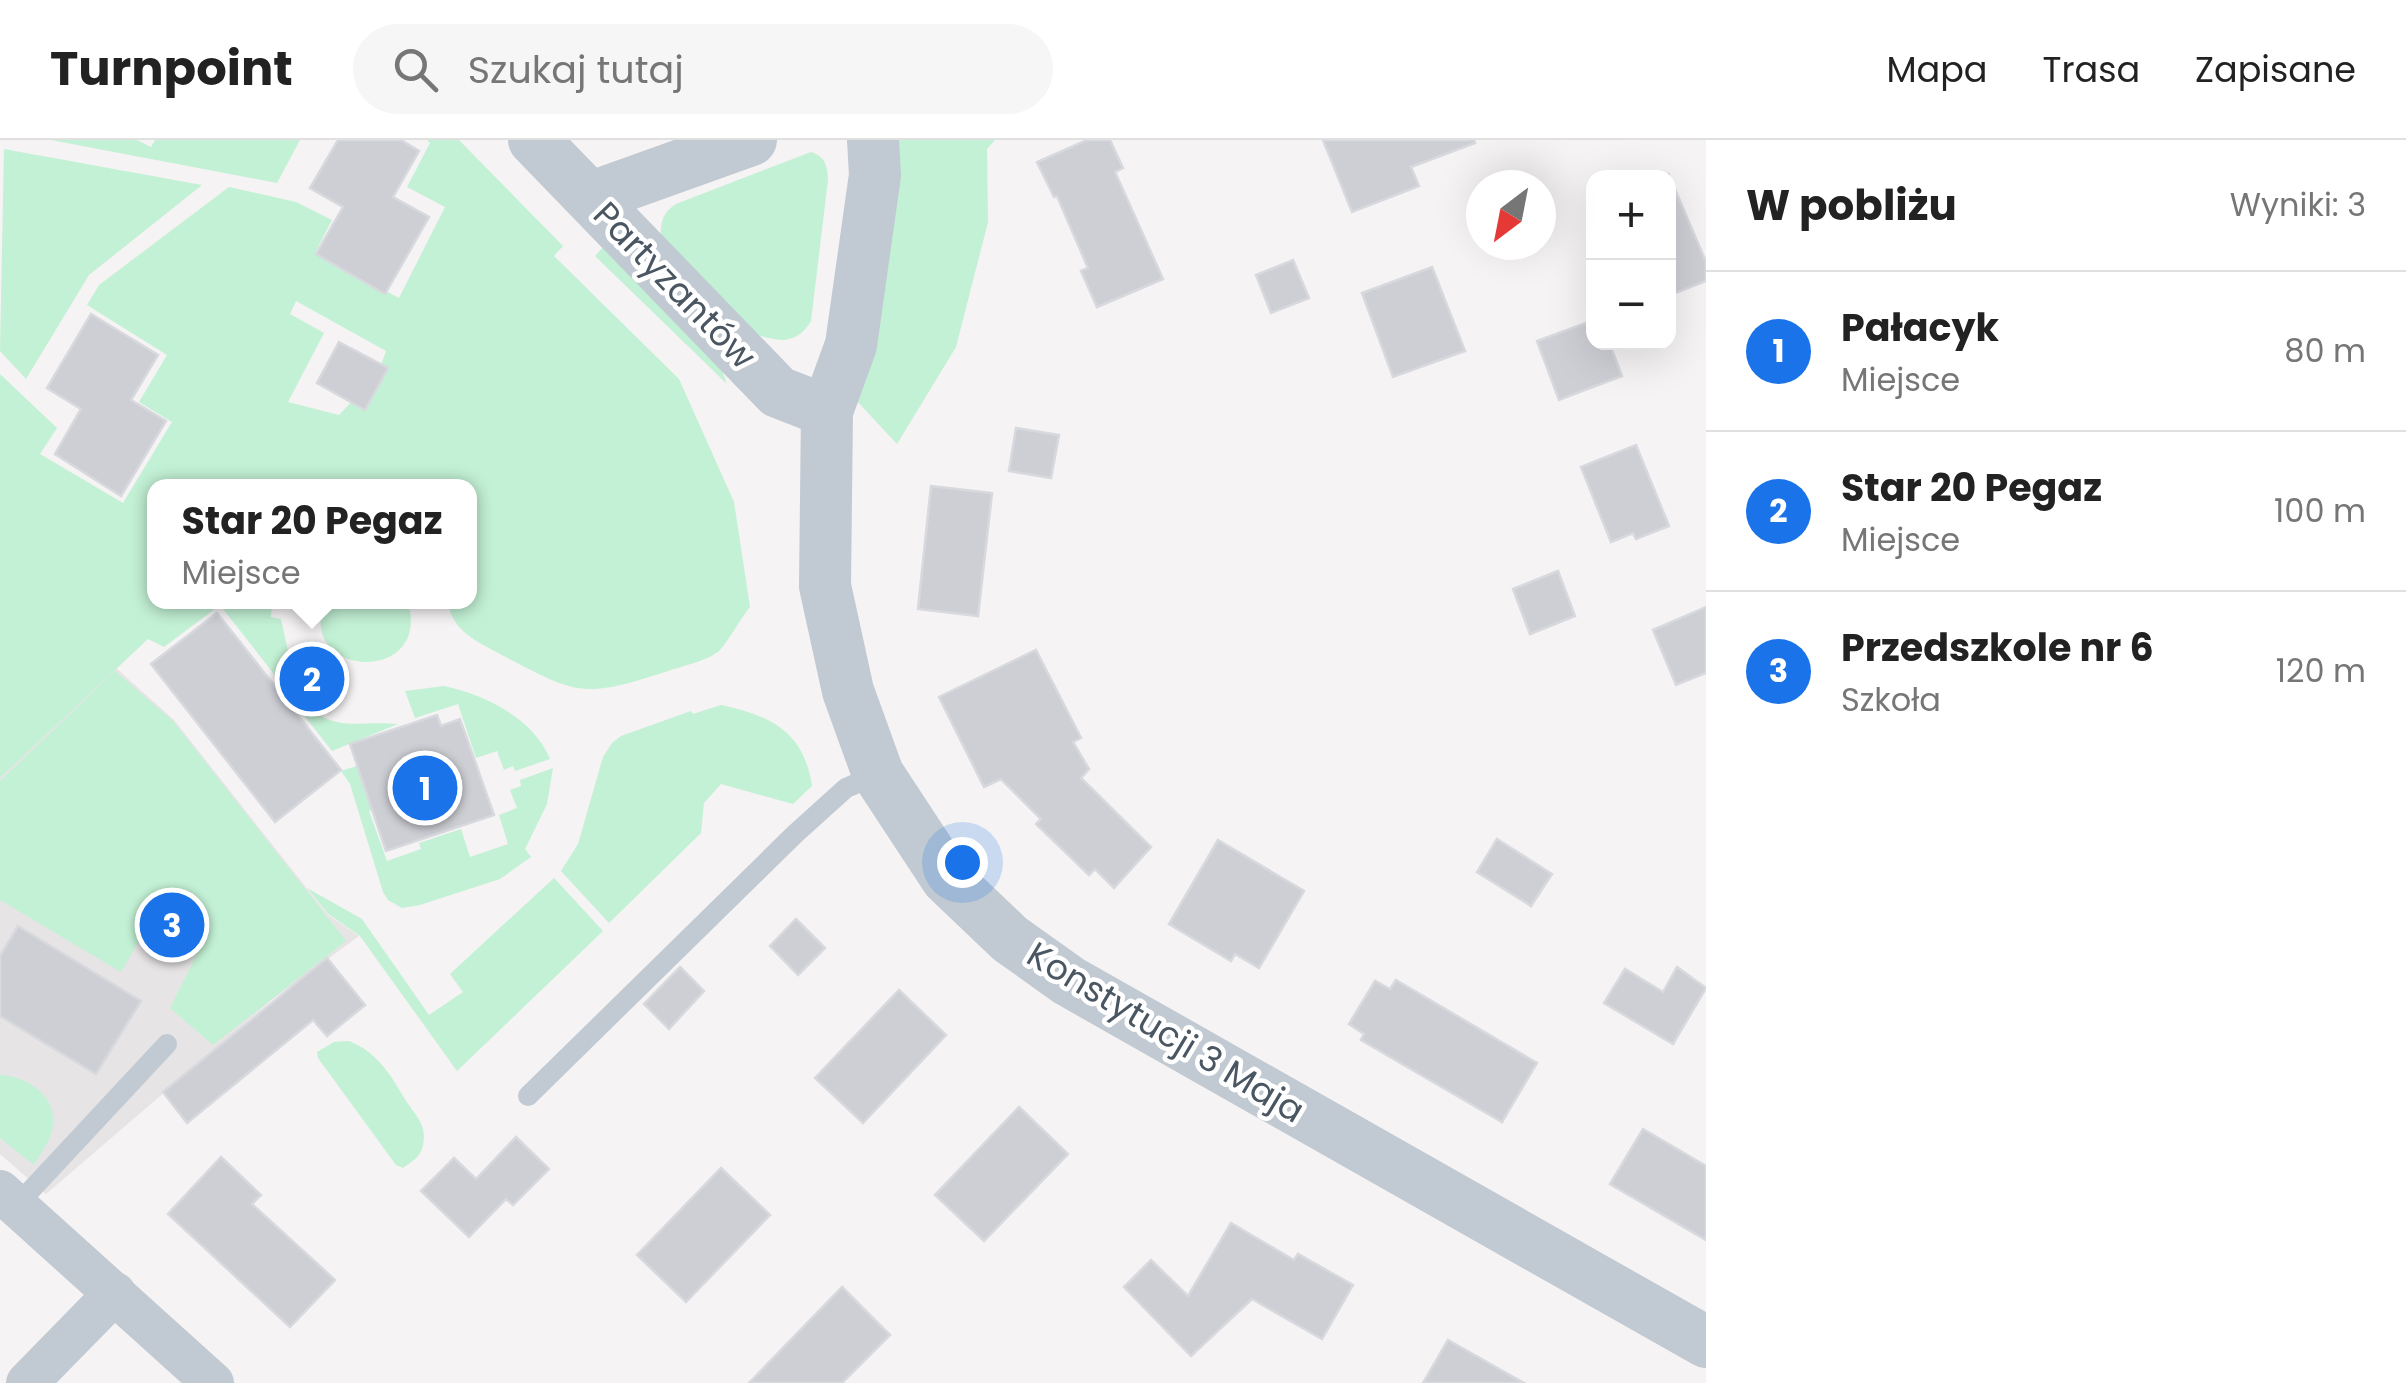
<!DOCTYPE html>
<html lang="pl">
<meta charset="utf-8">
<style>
:root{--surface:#fff;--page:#f6f6f6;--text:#222;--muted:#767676;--line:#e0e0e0;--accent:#1a73e8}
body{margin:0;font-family:Poppins,sans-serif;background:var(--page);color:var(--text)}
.controls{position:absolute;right:30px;top:30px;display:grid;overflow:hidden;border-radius:20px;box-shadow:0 10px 40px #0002}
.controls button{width:90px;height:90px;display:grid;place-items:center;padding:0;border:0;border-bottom:2px solid var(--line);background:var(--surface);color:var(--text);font:50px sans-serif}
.compass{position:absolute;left:1466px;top:30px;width:90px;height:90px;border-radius:50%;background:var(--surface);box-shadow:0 10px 40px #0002;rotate:212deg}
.you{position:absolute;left:962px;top:722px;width:35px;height:35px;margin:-25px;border:8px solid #fff;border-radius:50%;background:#1a73e8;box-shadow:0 0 0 15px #1a73e833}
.badge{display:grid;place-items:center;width:65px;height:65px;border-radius:50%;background:var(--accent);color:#fff;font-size:32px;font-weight:700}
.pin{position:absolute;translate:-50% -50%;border:5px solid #fff;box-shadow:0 2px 10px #0006}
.popup{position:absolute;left:147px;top:339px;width:330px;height:130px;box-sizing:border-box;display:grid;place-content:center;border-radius:20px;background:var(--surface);filter:drop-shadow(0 2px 8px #0005);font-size:32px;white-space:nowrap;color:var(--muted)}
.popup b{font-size:38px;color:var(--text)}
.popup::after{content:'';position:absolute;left:50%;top:100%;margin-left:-20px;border:20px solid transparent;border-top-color:var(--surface)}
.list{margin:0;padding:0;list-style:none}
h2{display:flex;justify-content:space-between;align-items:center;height:130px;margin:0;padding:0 40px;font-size:42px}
h2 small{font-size:32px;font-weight:400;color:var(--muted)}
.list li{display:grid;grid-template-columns:65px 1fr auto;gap:30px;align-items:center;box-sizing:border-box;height:160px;padding:0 40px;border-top:2px solid var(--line)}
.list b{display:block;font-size:38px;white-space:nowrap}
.list p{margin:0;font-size:32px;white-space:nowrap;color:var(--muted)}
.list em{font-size:32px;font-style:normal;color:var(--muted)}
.icon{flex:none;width:55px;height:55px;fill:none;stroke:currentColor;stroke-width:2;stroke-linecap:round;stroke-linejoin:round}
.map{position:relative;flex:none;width:1706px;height:1243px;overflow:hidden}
header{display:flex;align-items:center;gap:60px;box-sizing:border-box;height:140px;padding:0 50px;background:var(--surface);border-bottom:2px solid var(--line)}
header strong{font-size:48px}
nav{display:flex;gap:55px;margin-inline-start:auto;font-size:35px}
.search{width:700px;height:90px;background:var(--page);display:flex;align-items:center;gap:25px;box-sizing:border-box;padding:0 35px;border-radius:55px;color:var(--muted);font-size:38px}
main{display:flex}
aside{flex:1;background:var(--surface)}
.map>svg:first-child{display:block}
</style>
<header>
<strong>Turnpoint</strong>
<div class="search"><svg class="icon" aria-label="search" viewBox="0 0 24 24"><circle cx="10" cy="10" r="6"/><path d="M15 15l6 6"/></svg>Szukaj tutaj</div>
<nav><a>Mapa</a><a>Trasa</a><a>Zapisane</a></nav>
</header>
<main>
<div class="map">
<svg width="1706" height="1243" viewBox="0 0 1706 1243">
<rect width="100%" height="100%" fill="#f5f3f3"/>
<polygon fill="#e6e4e5" points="115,527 174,580 327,774 359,796 272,860 46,1054 0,1014 0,638"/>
<g fill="#c3f1d5" fill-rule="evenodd">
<polygon points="51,0 137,0 151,7 155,0 300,0 277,43"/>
<path d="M427,0H459L563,106L554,116L679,239L734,362L750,467C742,476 726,505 719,511C707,521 682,526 668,531C582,559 578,555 500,514C476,501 452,491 448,462H470V346H154V462H272L271,477L281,479L288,511L299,529L281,543L220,465L164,507L148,499L0,638V234L57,288L40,314L123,363L172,282L139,262L167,215L87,165L99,145L229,47L296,62L332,80L315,113L399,158L445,67L407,47L430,3ZM296,161L386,211L378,234L339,275L288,262L324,193L290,174Z"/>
<polygon points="895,0 995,0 987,9 988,82 956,207 897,304 856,260"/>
<polygon points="4,9 202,45 89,135 26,239 0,211"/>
<path d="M811,12C826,17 827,26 828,40L811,181C798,203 781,203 758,195L661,99C660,83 662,73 676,64Z"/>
<polygon points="605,105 716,214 727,244 595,116"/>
<path d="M324,462H408C432,545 297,539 324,462Z"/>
<polygon points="115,531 173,581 346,801 213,905 170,868 201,806 154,775 121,832 0,760 0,641"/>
<path d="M444,546C486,555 534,579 550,619L515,631L513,626L504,630L497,611L476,618L458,564L415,578L405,551Z"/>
<path d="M294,558C340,595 350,580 398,584L332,611L292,560Z"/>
<path d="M721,565C772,576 804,592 812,646L793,664L721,644L704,663L701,693L609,783L561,731L578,704L603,617L612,603L621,596L691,571L693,574Z"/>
<polygon points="363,624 377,668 369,671 387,721 421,709 419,703 461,689 470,717 508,704 499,675 517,668 510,650 521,646 520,640 553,628 547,664 525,709 531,717 500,739 420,765 402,768 388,760 383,752 350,644 341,631"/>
<polygon points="554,738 603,791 457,931 360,796 327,773 307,748 362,779 429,875 463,852 450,834"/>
<path d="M349,901C376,912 389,932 403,956C413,973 428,984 423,1005C421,1017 412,1021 403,1028L396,1025L318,918L317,912L334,902Z"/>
<path d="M0,935C28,936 60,958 52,990C49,1003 40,1014 34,1025L0,998Z"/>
</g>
<g fill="#cdcfd5" stroke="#d7d9de" stroke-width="2.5">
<polygon points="338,0 401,0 419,11 393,57 429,77 385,154 316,114 343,67 310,48"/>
<polygon points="1087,0 1110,0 1123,28 1115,32 1163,139 1097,167 1081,131 1088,128 1057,56 1054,57 1037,22"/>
<polygon points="1323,0 1474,0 1475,3 1411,27 1419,46 1352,72"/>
<polygon points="1668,33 1706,122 1706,141 1668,156"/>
<polygon points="1293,120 1309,158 1271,173 1256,135"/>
<polygon points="1432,127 1465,211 1393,237 1362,153"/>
<polygon points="91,174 158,215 131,260 166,281 121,356 55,314 81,269 47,248"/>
<polygon points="1594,180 1594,202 1609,202 1622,236 1559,260 1537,201"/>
<polygon points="339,202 388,228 365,270 317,243"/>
<polygon points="1016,288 1059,295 1051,338 1009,331"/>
<polygon points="1636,305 1669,386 1636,399 1633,393 1611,402 1581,327"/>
<polygon points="931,346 992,353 978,476 918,469"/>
<polygon points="1558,431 1575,476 1530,494 1513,449"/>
<polygon points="1706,467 1706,533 1676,545 1653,490"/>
<polygon points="217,473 341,630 275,682 151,524"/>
<polygon points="1036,510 1081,598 1073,602 1089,629 1081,638 1151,707 1114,748 1095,729 1089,735 1036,684 1041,679 1001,639 984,647 939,557"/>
<polygon points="437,575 441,586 460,579 494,675 386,711 350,604"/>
<polygon points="1497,699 1552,734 1531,766 1477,732"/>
<polygon points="1218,700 1304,751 1259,828 1235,814 1231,821 1169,784"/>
<polygon points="796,779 825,808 798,835 770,806"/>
<polygon points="18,786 141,861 96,934 0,876 0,816"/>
<polygon points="327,818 365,865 327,896 313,880 187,983 163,952"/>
<polygon points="680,827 704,851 669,889 644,864"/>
<polygon points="1677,827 1706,848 1673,904 1604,863 1625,829 1663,852"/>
<polygon points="1396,840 1537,923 1502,982 1361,900 1364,894 1349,884 1375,841 1390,849"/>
<polygon points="899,850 946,895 863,983 815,938"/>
<polygon points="1019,967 1068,1014 984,1101 935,1055"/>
<polygon points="1643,989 1706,1026 1706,1100 1610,1044"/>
<polygon points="516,997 549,1029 513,1065 506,1059 469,1097 421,1051 454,1018 476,1039"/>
<polygon points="221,1017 261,1055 252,1064 335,1140 290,1187 168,1074"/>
<polygon points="721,1028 770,1075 686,1162 637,1115"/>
<polygon points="1231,1083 1294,1120 1298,1114 1353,1145 1322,1199 1252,1159 1191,1216 1124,1147 1151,1120 1188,1156"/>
<polygon points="842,1147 890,1195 842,1243 749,1243"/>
<polygon points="1448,1200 1524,1243 1423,1243"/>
</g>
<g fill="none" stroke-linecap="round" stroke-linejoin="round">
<g stroke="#c1cad2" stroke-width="20">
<polyline points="528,956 795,694 846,648 876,635"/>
<polyline points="16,1066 167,904"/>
</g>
<g stroke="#c1cad2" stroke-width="42">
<polyline points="0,1051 213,1243"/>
<polyline points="27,1243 115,1153"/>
</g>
<g stroke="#c1cad2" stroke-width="52">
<polyline points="534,0 778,252 827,271"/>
<polyline points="873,0 875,35 851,205 827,271 825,446 848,551 878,634 947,739 1010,799 1069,841 1706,1202"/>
<polyline points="592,57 751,0"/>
</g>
</g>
<g text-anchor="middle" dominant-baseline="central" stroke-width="9" stroke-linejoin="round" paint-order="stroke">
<g font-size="35" fill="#4a5661" stroke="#fff">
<text transform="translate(675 145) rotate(46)">Partyzantów</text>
<text transform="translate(1166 892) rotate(31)">Konstytucji 3 Maja</text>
</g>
</g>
</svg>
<div class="controls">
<button>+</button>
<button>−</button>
</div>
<svg class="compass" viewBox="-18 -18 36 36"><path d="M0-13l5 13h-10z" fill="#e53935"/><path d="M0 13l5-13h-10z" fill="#767676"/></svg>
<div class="you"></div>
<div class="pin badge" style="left:425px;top:648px">1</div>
<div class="pin badge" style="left:312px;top:539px">2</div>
<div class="popup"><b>Star 20 Pegaz</b>Miejsce</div>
<div class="pin badge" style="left:172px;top:785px">3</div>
</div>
<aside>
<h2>W pobliżu<small>Wyniki: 3</small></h2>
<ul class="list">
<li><span class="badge">1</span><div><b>Pałacyk</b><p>Miejsce</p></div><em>80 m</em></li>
<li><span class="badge">2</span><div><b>Star 20 Pegaz</b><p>Miejsce</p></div><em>100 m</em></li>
<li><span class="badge">3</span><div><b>Przedszkole nr 6</b><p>Szkoła</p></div><em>120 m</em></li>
</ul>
</aside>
</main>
